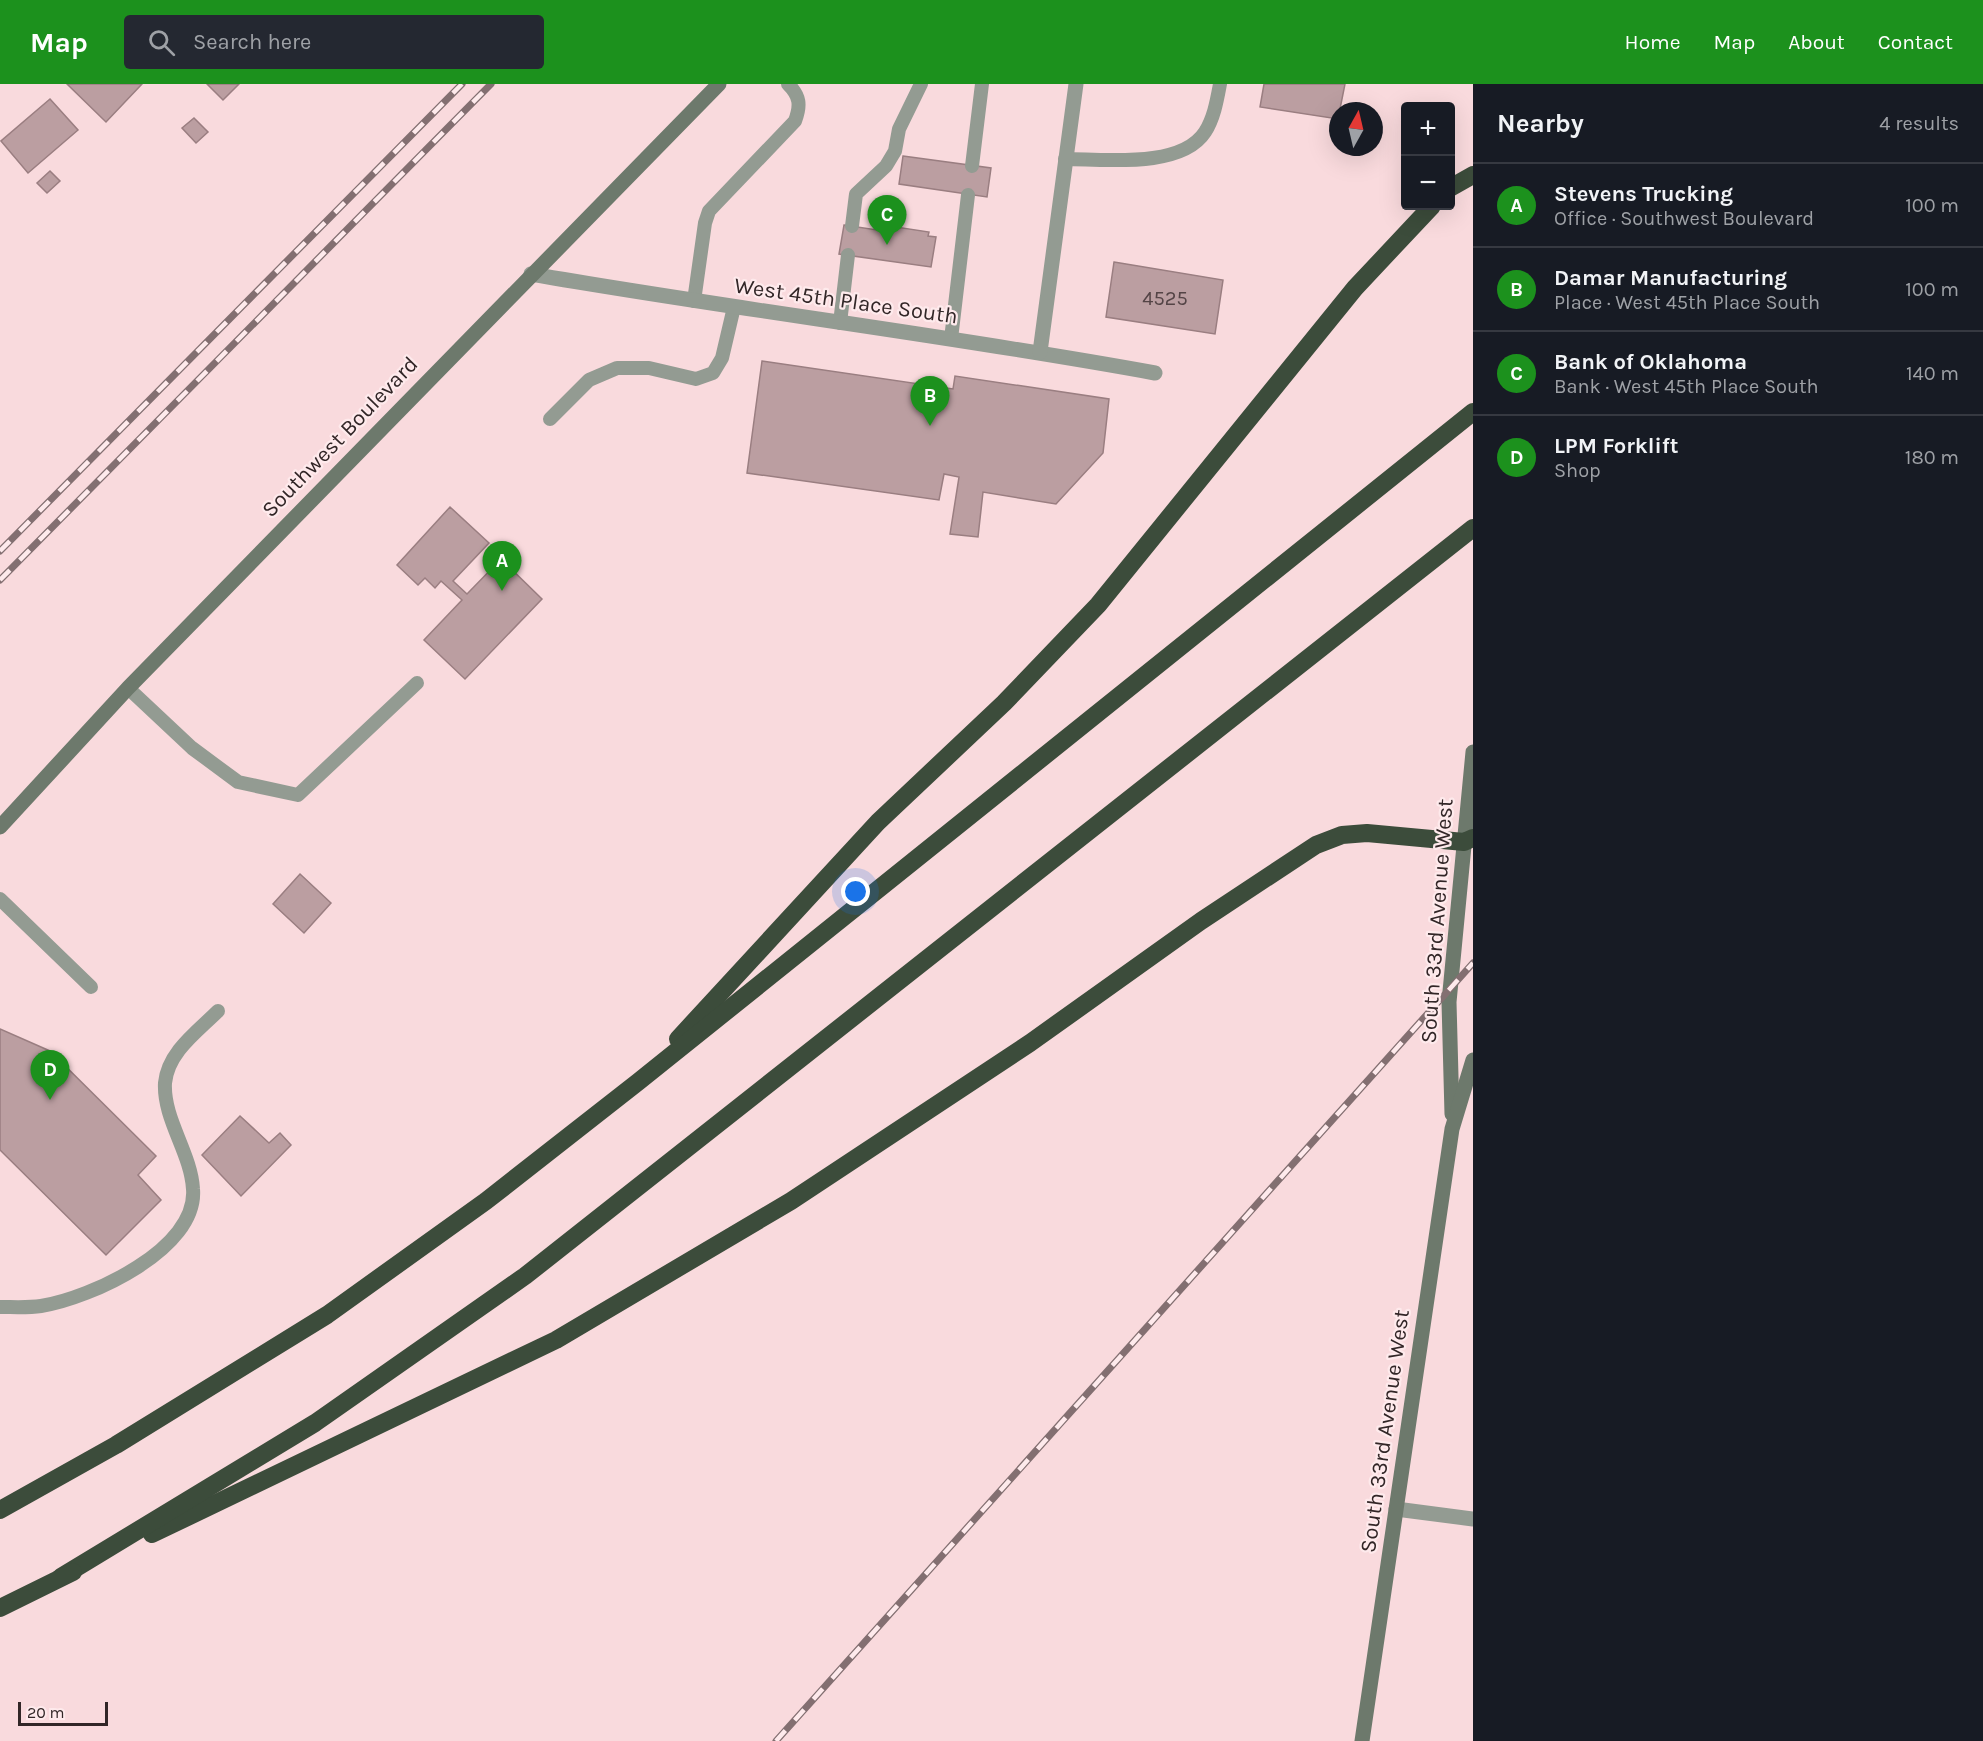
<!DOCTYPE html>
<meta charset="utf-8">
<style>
:root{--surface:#171b24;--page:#242831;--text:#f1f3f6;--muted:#9ea1a6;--line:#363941;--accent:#1c911d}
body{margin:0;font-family:Karla,sans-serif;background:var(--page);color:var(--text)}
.controls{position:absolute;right:18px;top:18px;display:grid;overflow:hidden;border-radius:6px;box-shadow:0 6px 24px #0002}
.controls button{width:54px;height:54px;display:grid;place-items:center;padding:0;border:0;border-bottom:2px solid var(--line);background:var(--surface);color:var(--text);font:30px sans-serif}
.compass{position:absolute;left:1329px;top:18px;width:54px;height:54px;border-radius:50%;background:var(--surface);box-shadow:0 6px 24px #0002;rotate:8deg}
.scale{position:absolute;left:18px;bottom:15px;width:90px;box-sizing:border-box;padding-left:6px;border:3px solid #322627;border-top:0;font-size:16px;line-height:21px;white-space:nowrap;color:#322627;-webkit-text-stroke:4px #feeaec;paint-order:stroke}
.you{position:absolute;left:856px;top:808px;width:21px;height:21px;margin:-15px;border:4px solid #fff;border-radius:50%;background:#1a73e8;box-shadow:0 0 0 9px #1a73e833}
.badge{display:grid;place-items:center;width:39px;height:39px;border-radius:50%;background:var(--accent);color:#fff;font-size:20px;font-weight:700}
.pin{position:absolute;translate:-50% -50px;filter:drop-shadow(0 2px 3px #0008)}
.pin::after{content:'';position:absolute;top:32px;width:21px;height:18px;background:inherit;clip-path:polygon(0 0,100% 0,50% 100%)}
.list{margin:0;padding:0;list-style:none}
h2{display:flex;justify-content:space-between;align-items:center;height:78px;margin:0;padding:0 24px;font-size:26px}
h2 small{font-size:20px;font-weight:400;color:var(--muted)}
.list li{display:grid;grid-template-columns:39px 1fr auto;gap:18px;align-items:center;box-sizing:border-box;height:84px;padding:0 24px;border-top:2px solid var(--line)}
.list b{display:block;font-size:22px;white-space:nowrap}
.list p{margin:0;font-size:20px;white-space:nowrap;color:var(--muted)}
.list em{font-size:20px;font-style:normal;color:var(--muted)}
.icon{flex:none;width:33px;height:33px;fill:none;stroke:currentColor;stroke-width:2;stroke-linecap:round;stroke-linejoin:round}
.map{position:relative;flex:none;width:1473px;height:1657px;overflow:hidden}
header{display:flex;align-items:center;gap:36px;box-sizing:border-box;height:84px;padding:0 30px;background:var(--accent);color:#fff}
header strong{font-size:28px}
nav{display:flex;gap:33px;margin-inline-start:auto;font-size:21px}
.search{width:420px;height:54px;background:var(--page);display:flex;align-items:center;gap:15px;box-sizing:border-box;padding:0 21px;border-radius:6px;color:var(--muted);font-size:22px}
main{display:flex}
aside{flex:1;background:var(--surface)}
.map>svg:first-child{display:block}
</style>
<header>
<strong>Map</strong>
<div class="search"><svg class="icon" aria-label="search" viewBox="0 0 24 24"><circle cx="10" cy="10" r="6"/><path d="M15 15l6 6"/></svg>Search here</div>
<nav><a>Home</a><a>Map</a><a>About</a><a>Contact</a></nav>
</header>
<main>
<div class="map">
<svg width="1473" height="1657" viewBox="0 0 1473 1657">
<rect width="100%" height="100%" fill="#f9dadd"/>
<g fill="#bb9ea1" stroke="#9a7e81" stroke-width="1.5">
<polygon points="67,0 142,0 106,38"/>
<polygon points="207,0 239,0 223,16"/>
<polygon points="1264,0 1345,0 1338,35 1260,23"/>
<polygon points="50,15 78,46 28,89 1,57"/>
<polygon points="194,34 208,48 196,59 182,44"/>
<polygon points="903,72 991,84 987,113 899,100"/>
<polygon points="50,87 60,97 47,109 37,99"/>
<polygon points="844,141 890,148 890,142 929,148 928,152 936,153 931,183 839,170"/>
<polygon points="1114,178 1223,196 1215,250 1106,233"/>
<polygon points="762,277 953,305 955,292 1109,315 1103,369 1056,420 983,408 978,453 950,450 959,393 944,390 939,416 747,389"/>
<polygon points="450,423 489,459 453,497 467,510 501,475 542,515 465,595 424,556 462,516 441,497 435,504 425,494 418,501 397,481"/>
<polygon points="300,790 331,819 304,849 273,820"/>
<polygon points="0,945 50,967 156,1072 138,1091 161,1116 106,1171 0,1066"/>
<polygon points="240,1032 269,1059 280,1049 291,1061 241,1112 202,1071"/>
</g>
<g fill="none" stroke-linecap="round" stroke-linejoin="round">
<g stroke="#939b92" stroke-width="14">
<path d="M1065,75C1103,75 1181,85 1205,48C1214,34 1217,16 1220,0"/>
<polyline points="972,82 982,0"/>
<polyline points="852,142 856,110 886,82 895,67 899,45 921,0"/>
<path d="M694,217L705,139L709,127L795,37C801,21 800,12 788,0"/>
<polyline points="840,239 848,171"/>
<polyline points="951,255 968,111"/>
<polyline points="550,335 589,296 617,284 649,284 696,295 713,289 722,274 734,223"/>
<polyline points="128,604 192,664 238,698 298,711 417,599"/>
<polyline points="0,815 91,903"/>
<path d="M0,1223C13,1223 28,1224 41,1222C91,1214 198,1165 193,1105C191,1069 163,1035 165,999C168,968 197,948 218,927"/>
</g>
<g stroke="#939b92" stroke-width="15">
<path d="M531,190C738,226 948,251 1155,289"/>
<polyline points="1040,268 1076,0"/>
<polyline points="1396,1425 1473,1435"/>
</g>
<g stroke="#6d796c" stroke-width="15">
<polyline points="0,743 128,604 719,0"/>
<polyline points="1452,1030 1449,918 1473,668"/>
<polyline points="1362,1657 1452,1045 1473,976"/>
</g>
<g stroke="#3c4c3b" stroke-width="18">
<polyline points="1450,104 1473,91"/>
<polyline points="678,955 878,738 1004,619 1098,521 1355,204 1432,122"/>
<polyline points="0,1426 116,1361 327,1231 486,1117 638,998 1473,328"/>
<polyline points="152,1450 556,1256 791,1117 1030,959 1201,837 1316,761 1342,751 1367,749 1464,758 1473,754"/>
<polyline points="61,1493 315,1339 525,1192 1473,444"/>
<polyline points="0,1524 73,1488"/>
</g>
<defs>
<g id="rail">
<polyline points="0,467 462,0"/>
<polyline points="0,496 491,0"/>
<polyline points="776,1657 1473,879"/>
</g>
</defs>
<use href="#rail" stroke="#836f71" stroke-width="7"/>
<use href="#rail" stroke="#feeaec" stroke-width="4.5" stroke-dasharray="14" stroke-linecap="butt"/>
</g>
<g text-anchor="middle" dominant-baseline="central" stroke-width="4.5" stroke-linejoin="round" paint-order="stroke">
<g font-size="20" fill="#544446">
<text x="1165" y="214">4525</text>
</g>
<g font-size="22" fill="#322627" stroke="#feeaec">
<text transform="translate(846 217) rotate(8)">West 45th Place South</text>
<text transform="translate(340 353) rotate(-46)">Southwest Boulevard</text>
<text transform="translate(1437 837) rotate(-86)">South 33rd Avenue West</text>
<text transform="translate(1385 1347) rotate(-82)">South 33rd Avenue West</text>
</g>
</g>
</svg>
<div class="controls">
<button>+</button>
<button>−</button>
</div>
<svg class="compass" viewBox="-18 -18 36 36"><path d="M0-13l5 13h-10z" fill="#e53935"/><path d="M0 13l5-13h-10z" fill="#9ea1a6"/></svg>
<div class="scale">20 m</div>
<div class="you"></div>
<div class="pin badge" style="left:502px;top:507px">A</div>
<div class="pin badge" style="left:930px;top:342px">B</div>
<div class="pin badge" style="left:887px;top:161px">C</div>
<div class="pin badge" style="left:50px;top:1016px">D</div>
</div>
<aside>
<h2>Nearby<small>4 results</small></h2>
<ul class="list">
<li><span class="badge">A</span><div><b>Stevens Trucking</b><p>Office · Southwest Boulevard</p></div><em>100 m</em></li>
<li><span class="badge">B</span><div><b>Damar Manufacturing</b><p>Place · West 45th Place South</p></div><em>100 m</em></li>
<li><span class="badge">C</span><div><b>Bank of Oklahoma</b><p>Bank · West 45th Place South</p></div><em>140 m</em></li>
<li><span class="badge">D</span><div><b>LPM Forklift</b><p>Shop</p></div><em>180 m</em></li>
</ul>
</aside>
</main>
